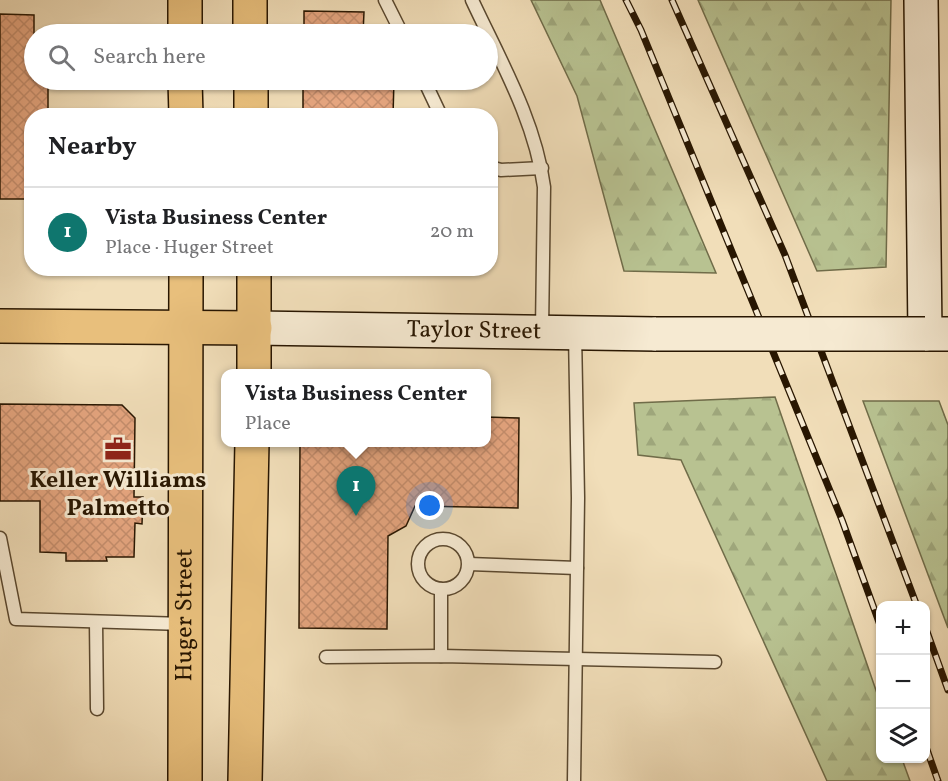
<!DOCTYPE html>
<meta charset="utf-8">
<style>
:root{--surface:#fff;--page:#f2f2f2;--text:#202124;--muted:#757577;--line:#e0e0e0;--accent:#0f766e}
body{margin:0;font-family:Vollkorn,serif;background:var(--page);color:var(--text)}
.controls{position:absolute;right:18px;bottom:18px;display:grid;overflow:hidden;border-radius:12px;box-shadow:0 2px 4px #0004}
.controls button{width:54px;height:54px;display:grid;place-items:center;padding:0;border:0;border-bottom:2px solid var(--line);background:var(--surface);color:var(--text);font:30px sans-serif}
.you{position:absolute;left:430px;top:506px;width:21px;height:21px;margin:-15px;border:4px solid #fff;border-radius:50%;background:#1a73e8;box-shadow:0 0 0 9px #1a73e833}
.badge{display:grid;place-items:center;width:39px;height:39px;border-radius:50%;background:var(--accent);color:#fff;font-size:20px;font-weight:700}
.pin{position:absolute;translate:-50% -50px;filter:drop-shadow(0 2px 3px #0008)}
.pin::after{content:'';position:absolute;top:32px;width:21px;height:18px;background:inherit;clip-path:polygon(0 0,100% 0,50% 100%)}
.popup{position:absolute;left:221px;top:369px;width:270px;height:78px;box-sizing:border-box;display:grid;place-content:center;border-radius:12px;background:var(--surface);filter:drop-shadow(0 2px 4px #0005);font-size:20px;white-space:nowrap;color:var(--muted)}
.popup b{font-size:22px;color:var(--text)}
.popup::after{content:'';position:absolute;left:50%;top:100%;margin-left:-12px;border:12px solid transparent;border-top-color:var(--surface)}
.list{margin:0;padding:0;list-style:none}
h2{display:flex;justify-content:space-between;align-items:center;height:78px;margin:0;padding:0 24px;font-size:26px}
h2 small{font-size:20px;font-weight:400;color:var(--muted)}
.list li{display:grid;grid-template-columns:39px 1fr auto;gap:18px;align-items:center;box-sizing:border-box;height:90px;padding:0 24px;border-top:2px solid var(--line)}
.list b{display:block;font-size:22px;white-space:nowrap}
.list p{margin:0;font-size:20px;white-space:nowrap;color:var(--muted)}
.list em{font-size:20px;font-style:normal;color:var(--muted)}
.icon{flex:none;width:33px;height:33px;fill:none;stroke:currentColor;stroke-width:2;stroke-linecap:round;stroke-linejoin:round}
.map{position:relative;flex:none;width:948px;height:781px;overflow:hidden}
.search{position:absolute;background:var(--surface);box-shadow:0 2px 4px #0004;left:24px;top:24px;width:474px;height:66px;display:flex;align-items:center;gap:15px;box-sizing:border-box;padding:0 21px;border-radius:33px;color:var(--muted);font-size:22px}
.panel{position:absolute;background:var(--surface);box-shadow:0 2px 4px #0004;left:24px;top:108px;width:474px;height:168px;border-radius:24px}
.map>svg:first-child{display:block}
</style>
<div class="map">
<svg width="948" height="781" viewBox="0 0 948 781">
<defs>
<pattern id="forest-firs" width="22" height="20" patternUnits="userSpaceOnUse" patternTransform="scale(1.5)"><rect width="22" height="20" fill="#b8c291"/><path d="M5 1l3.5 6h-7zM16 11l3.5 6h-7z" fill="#9ea67b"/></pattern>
<pattern id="building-cross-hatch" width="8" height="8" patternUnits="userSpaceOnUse" patternTransform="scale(1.5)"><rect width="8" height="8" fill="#e5a57f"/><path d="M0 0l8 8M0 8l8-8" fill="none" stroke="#c48d6c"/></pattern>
</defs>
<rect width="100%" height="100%" fill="#f1deb9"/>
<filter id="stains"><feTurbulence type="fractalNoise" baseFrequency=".00333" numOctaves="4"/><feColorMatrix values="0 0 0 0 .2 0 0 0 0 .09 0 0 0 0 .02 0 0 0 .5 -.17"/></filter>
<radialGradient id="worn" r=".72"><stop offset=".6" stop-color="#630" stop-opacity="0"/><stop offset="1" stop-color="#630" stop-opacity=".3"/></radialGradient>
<g fill="url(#forest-firs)" stroke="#706c49" stroke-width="1.5">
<polygon points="531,0 600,0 716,273 624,271 577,96"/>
<polygon points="698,0 891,0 886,267 817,271"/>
<polygon points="775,397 880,702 880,758 902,759 910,781 827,781 681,460 638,455 634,403"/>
<polygon points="939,401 948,425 948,628 863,401"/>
</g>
<g fill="url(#building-cross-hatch)" stroke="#281601" stroke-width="1.5">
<polygon points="304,11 364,12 363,34 304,34"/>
<polygon points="0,14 34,15 34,80 48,80 48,116 32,116 32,199 0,199"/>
<polygon points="303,80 394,80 393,116 303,116"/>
<polygon points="0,404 122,405 135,418 134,497 143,497 142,524 135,523 134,557 106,557 107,561 66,561 66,553 40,552 40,501 0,501"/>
<polygon points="486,417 519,418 518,508 415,506 406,526 388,536 387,629 299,628 300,442 486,442"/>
</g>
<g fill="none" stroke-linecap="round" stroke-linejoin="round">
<defs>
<g id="lane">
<polyline points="385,0 402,34"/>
<path d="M472,0C500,60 535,120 544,187L542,330"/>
<polyline points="424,80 441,116"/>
<polyline points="490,167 501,170 542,168"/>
<polyline points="0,538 16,619 184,624"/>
<circle cx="443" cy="564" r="25"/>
<polyline points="469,564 577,568"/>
<polyline points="96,622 97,709"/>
<polyline points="441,656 441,589"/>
<polyline points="326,657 441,656 715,662"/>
<polyline points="574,781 578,498 575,333"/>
</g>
<g id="secondary">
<polyline points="921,0 925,334 948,334"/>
<path id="s1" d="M255,328L656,334"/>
</g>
<g id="highway">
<polyline points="185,0 185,34"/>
<polyline points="250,0 250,34"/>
<polyline points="185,80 186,116"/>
<polyline points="251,80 251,116"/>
<polyline points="254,268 254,374"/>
<polyline points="0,326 255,328"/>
<path id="s2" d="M185,781L186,268"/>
<polyline points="245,781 252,442"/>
</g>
</defs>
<use href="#lane" stroke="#5a482f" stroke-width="15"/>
<use href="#secondary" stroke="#281601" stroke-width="36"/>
<use href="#highway" stroke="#281601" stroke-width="36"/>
<use href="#lane" stroke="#f6ead2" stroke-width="12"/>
<use href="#secondary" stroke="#f6ead2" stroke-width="33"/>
<use href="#highway" stroke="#e8bf7c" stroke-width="33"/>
<defs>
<g id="rail">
<polyline points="626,0 641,30 842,520 880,625"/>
<polyline points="672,0 785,255 917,606"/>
<polyline points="926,629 948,690"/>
<polyline points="926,747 938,781"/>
</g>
</defs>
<use href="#rail" stroke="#281601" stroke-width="7"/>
<use href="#rail" stroke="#f6ead2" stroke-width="4.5" stroke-dasharray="14" stroke-linecap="butt"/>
<defs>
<polyline id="secondary-bridge" points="656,334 925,334"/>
</defs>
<use href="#secondary-bridge" stroke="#281601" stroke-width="36" stroke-linecap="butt"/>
<use href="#secondary-bridge" stroke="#f6ead2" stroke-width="33"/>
</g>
<defs>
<symbol id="office-bare" viewBox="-9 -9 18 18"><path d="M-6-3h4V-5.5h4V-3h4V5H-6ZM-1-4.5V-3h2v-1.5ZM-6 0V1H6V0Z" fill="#8f2418" stroke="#f6ead2" stroke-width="2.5" paint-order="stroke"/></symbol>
</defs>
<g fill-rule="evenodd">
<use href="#office-bare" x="99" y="430" width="38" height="38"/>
</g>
<g text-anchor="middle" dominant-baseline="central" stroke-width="6" stroke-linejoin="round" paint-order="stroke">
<g font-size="24" fill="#281601" stroke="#f6ead2">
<text stroke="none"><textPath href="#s1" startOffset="219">Taylor Street</textPath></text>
<text stroke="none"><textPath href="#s2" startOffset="166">Huger Street</textPath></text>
</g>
<g font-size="24" font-weight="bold" fill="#281601" stroke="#f6ead2">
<text x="118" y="481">Keller Williams<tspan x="118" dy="28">Palmetto</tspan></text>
</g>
</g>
<rect width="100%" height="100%" filter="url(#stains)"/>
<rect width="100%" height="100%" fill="url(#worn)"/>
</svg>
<div class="controls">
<button>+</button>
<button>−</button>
<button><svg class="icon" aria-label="layers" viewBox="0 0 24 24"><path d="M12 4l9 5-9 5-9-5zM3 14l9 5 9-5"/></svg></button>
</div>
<div class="you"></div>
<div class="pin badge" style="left:356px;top:516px">1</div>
<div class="popup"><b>Vista Business Center</b>Place</div>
<div class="search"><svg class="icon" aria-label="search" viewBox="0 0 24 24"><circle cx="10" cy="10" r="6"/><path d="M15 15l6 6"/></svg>Search here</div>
<section class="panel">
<h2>Nearby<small></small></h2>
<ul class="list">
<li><span class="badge">1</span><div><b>Vista Business Center</b><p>Place · Huger Street</p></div><em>20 m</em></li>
</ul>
</section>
</div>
